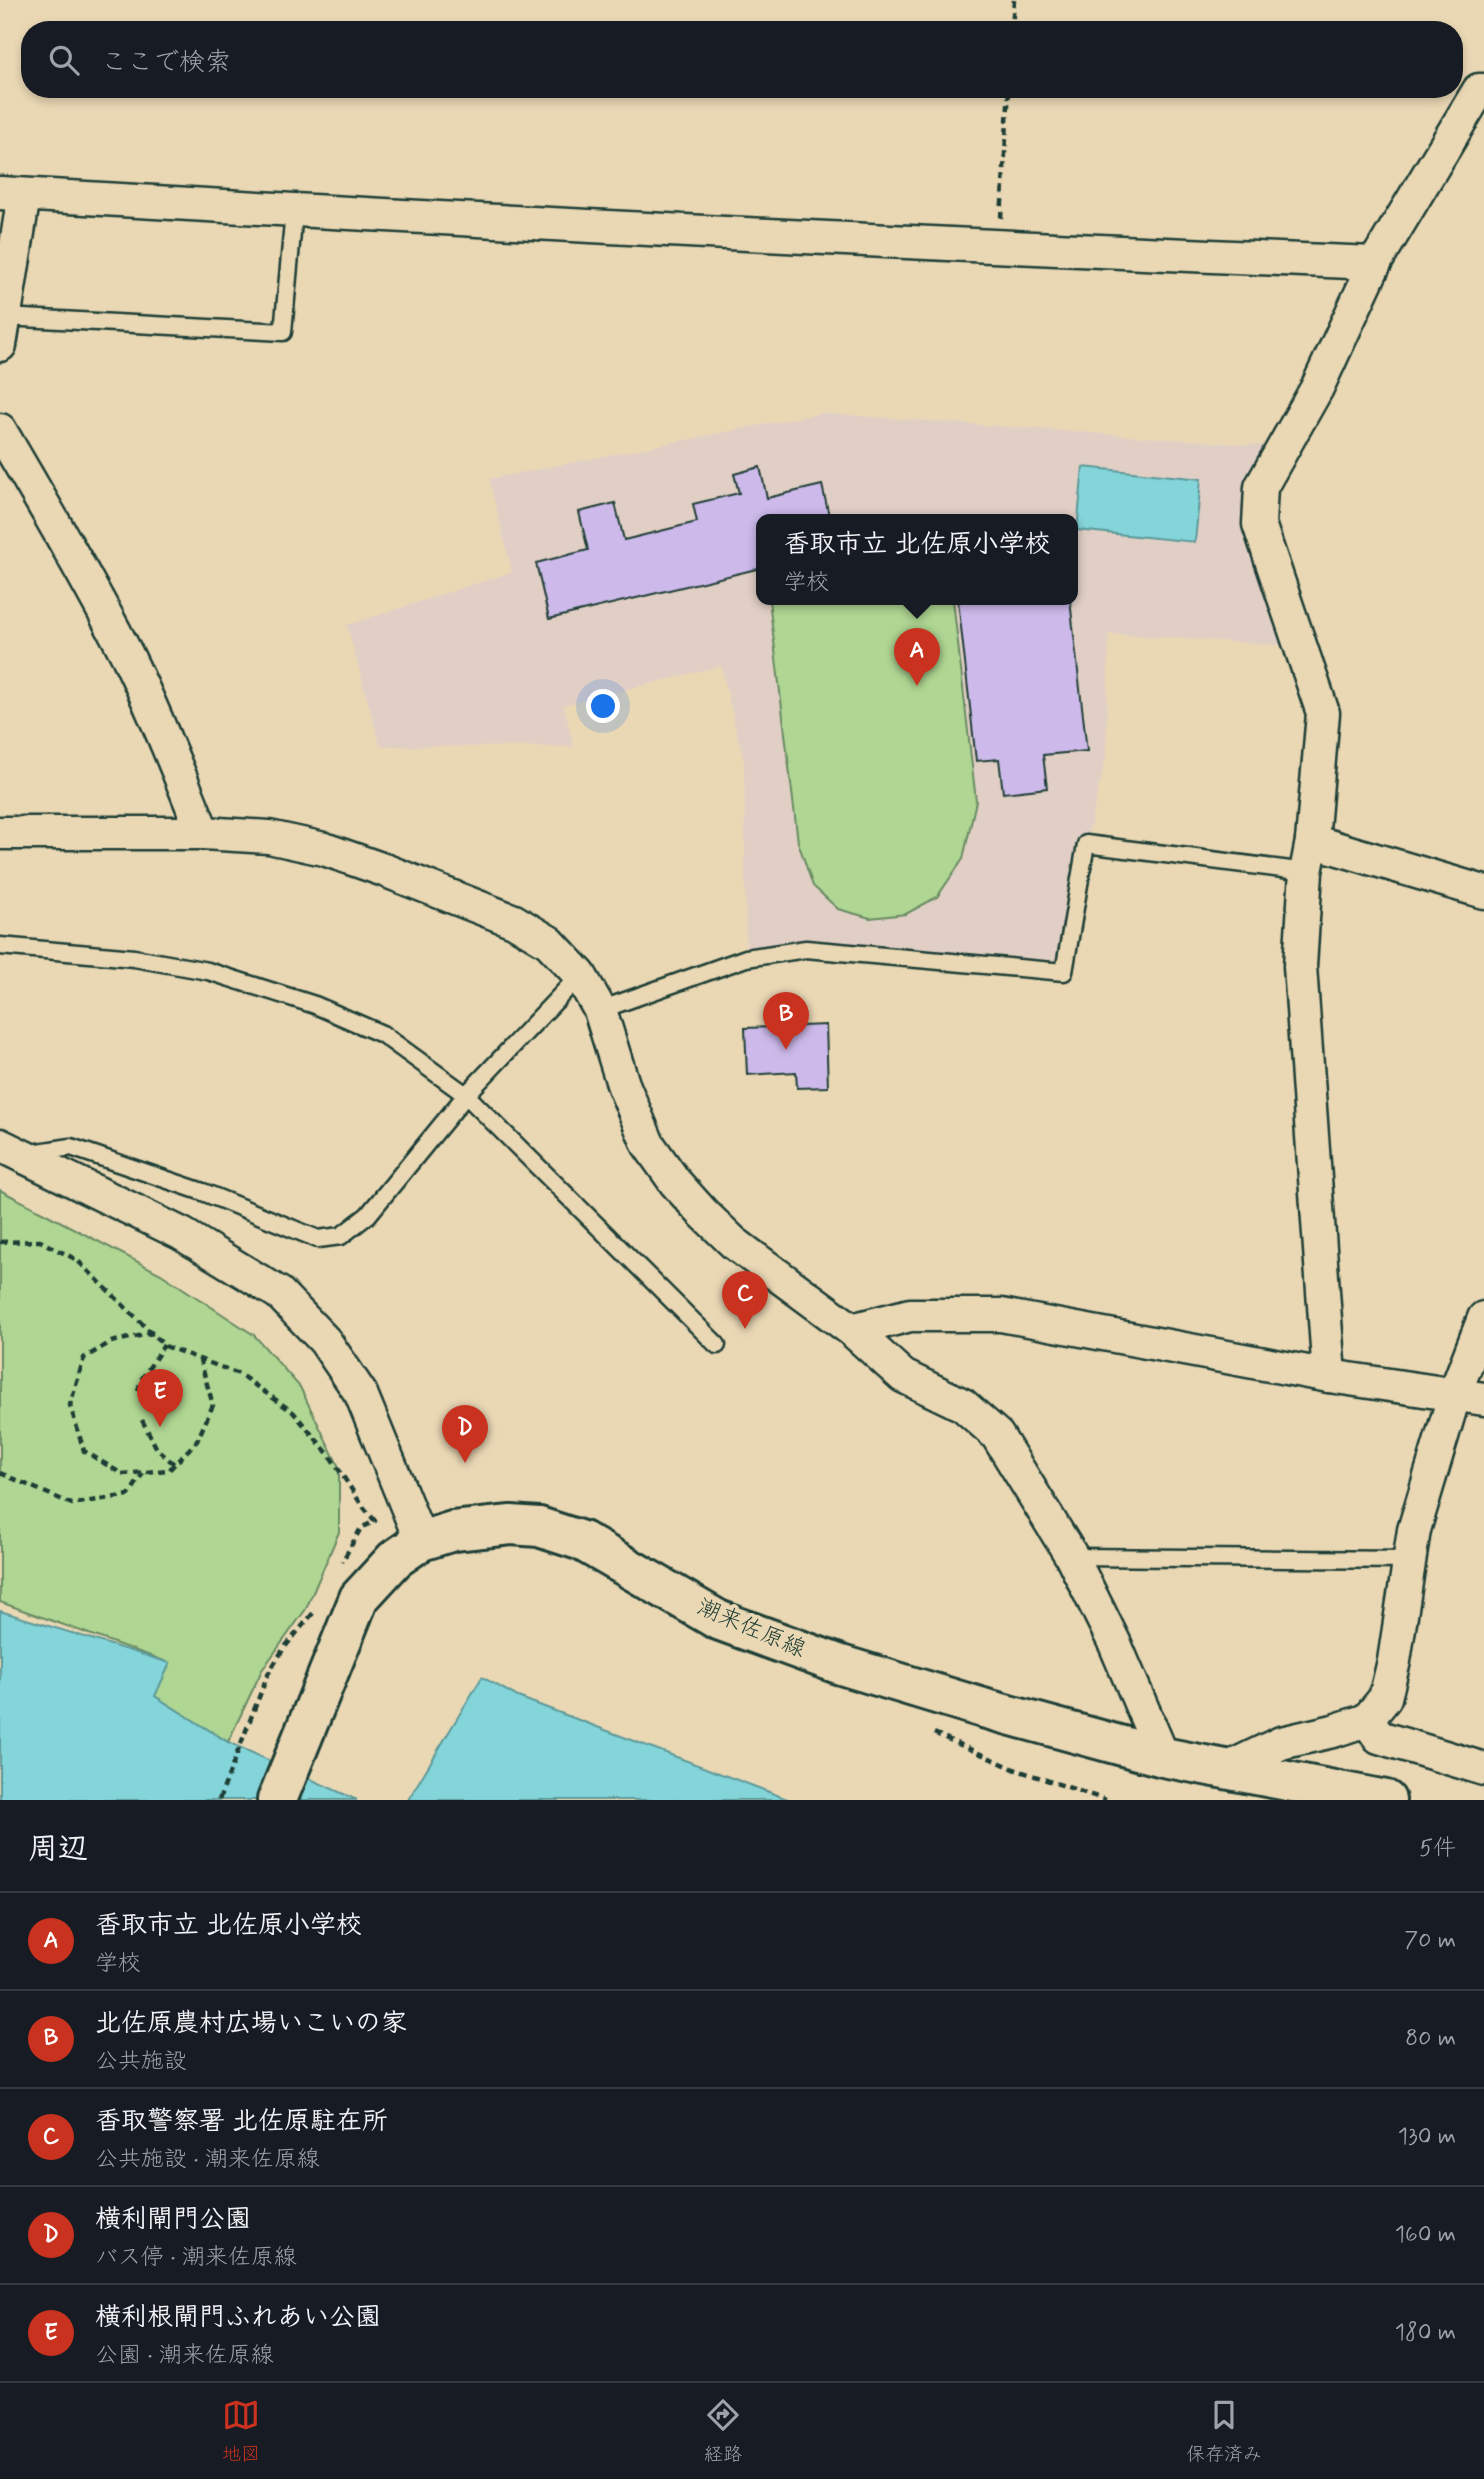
<!DOCTYPE html>
<html lang="ja">
<meta charset="utf-8">
<style>
:root{--surface:#171b24;--page:#242831;--text:#f1f3f6;--muted:#9ea1a6;--line:#363941;--accent:#c8321e}
body{margin:0;font-family:Mynerve,"Klee One",sans-serif;background:var(--page);color:var(--text)}
.you{position:absolute;left:604px;top:707px;width:24px;height:24px;margin:-18px;border:5px solid #fff;border-radius:50%;background:#1a73e8;box-shadow:0 0 0 10px #1a73e833}
.badge{display:grid;place-items:center;width:46px;height:46px;border-radius:50%;background:var(--accent);color:#fff;font-size:23px;font-weight:700}
.pin{position:absolute;translate:-50% -58px;filter:drop-shadow(0 2px 4px #0008)}
.pin::after{content:'';position:absolute;top:37px;width:24px;height:21px;background:inherit;clip-path:polygon(0 0,100% 0,50% 100%)}
.popup{position:absolute;left:756px;top:514px;width:322px;height:91px;box-sizing:border-box;display:grid;place-content:center;border-radius:14px;background:var(--surface);filter:drop-shadow(0 2px 5px #0005);font-size:23px;white-space:nowrap;color:var(--muted)}
.popup b{font-size:26px;color:var(--text)}
.popup::after{content:'';position:absolute;left:50%;top:100%;margin-left:-14px;border:14px solid transparent;border-top-color:var(--surface)}
.list{margin:0;padding:0;list-style:none}
h2{display:flex;justify-content:space-between;align-items:center;height:91px;margin:0;padding:0 28px;font-size:30px}
h2 small{font-size:23px;font-weight:400;color:var(--muted)}
.list li{display:grid;grid-template-columns:46px 1fr auto;gap:21px;align-items:center;box-sizing:border-box;height:98px;padding:0 28px;border-top:2px solid var(--line)}
.list b{display:block;font-size:26px;white-space:nowrap}
.list p{margin:0;font-size:23px;white-space:nowrap;color:var(--muted)}
.list em{font-size:23px;font-style:normal;color:var(--muted)}
.icon{flex:none;width:38px;height:38px;fill:none;stroke:currentColor;stroke-width:2;stroke-linecap:round;stroke-linejoin:round}
.map{position:relative;flex:none;width:1484px;height:1800px;overflow:hidden}
.search{position:absolute;background:var(--surface);box-shadow:0 4px 10px #0003;left:21px;right:21px;top:21px;height:77px;display:flex;align-items:center;gap:18px;box-sizing:border-box;padding:0 24px;border-radius:28px;color:var(--muted);font-size:26px}
.sheet{height:581px;background:var(--surface)}
nav{display:flex;justify-content:space-around;align-items:center;box-sizing:border-box;height:98px;border-top:2px solid var(--line);background:var(--surface);font-size:19px;color:var(--muted)}
nav a{display:grid;justify-items:center;gap:4px}
nav .on{color:var(--accent)}
.map>svg:first-child{display:block}
</style>
<div class="map">
<svg width="1484" height="1800" viewBox="0 0 1484 1800">
<rect width="100%" height="100%" fill="#ead8b5"/>
<filter id="ink" filterUnits="userSpaceOnUse"><feTurbulence type="fractalNoise" baseFrequency=".0143" numOctaves="2"/><feDisplacementMap in="SourceGraphic" scale="14" xChannelSelector="R" yChannelSelector="G"/><feConvolveMatrix kernelMatrix="1 2 1 2 8 2 1 2 1" color-interpolation-filters="sRGB"/></filter>
<g filter="url(#ink)">
<path fill="#e1cfc5" fill-rule="evenodd" d="M821,413L1268,446L1248,528L1281,645L1109,634L1106,757L1086,844L1064,972L806,949L746,958L744,762L721,666L564,705L574,747L380,746L347,625L512,572L489,479ZM761,520H1073V600H761Z"/>
<g fill="#afd692" stroke="#678a63" stroke-width="2">
<polygon points="769,600 953,600 976,801 963,859 937,897 906,914 870,918 838,909 813,886 798,842"/>
<polygon points="0,1190 161,1274 254,1335 300,1387 339,1467 339,1532 306,1609 262,1670 228,1742 154,1696 170,1663 0,1602"/>
</g>
<g fill="#84d5da" stroke="#5c9898" stroke-width="2">
<polygon points="1083,467 1201,479 1195,542 1077,530"/>
<polygon points="0,1611 170,1663 155,1696 228,1742 357,1800 0,1800"/>
<polygon points="482,1677 518,1697 790,1800 408,1800"/>
</g>
<g fill="#cdbaeb" stroke="#1f3d34" stroke-width="2">
<polygon points="760,467 767,498 822,485 830,520 761,520 761,568 549,619 536,563 588,550 579,512 615,503 624,540 697,522 693,504 739,493 734,474"/>
<polygon points="958,600 1070,600 1087,751 1043,755 1047,788 1003,793 999,759 976,761"/>
<polygon points="826,1025 828,1087 797,1088 796,1072 747,1075 745,1028"/>
</g>
<g fill="none" stroke-linecap="round" stroke-linejoin="round">
<defs>
<g id="lane">
<polyline points="5,317 283,332 294,211"/>
<polyline points="0,946 134,958 208,971 315,1005 382,1034 466,1095 717,1345"/>
<polyline points="600,1010 746,958 806,949 1064,972 1086,844 1306,872"/>
<polyline points="25,1154 71,1147 203,1192 318,1239 341,1236 368,1215 466,1095 580,975"/>
<polyline points="1072,1557 1410,1560"/>
</g>
<g id="street">
<path d="M0,193C458,220 916,244 1375,263"/>
<polyline points="0,345 24,195"/>
<path d="M0,430C44,505 88,580 128,657C156,714 179,774 203,833"/>
<polyline points="0,833 203,833 269,837 324,849 384,870 514,921 549,942 580,975 600,1010 623,1084 648,1144 675,1182 702,1212 734,1243 852,1330 903,1376 963,1405 997,1435 1072,1557 1115,1644 1163,1757"/>
<polyline points="1312,841 1484,892"/>
<polyline points="0,1145 182,1234 279,1293 325,1341 361,1394 421,1541"/>
<polyline points="852,1330 910,1315 1001,1315 1329,1376 1484,1399"/>
<polyline points="1329,1376 1300,966 1306,872 1312,841 1323,713 1259,524 1261,487 1317,388 1375,263 1479,90 1484,90"/>
<polyline points="1367,1720 1379,1737 1484,1769"/>
<polyline points="1229,1768 1281,1743 1333,1731 1367,1720 1385,1698 1394,1661 1414,1530 1455,1393 1484,1318"/>
</g>
<polyline id="secondary" points="277,1800 359,1598 395,1559 421,1541 453,1531 511,1525 539,1527 582,1541 718,1620 841,1665 983,1708 1163,1757 1386,1800"/>
</defs>
<use href="#lane" stroke="#1f3d34" stroke-width="21"/>
<use href="#street" stroke="#1f3d34" stroke-width="37"/>
<use href="#secondary" stroke="#1f3d34" stroke-width="44"/>
<g stroke="#1f3d34" stroke-width="4.5" stroke-dasharray="7 5" stroke-linecap="butt">
<polyline points="1012,30 1014,0"/>
<polyline points="1001,218 1009,89"/>
<polyline points="0,1242 40,1241 77,1260 165,1346 239,1374 293,1412 330,1456 361,1504 375,1521 361,1528 342,1562"/>
<polyline points="153,1333 111,1342 84,1358 70,1405 84,1451 122,1474 169,1470 197,1441 213,1405 200,1360"/>
<polyline points="138,1391 141,1380 164,1345"/>
<polyline points="142,1420 157,1449 174,1464"/>
<polyline points="0,1473 72,1504 129,1495 143,1473"/>
<polyline points="934,1733 1014,1769 1106,1800"/>
<polyline points="219,1800 268,1674 284,1648 314,1612"/>
</g>
<use href="#lane" stroke="#ead8b5" stroke-width="16"/>
<use href="#street" stroke="#ead8b5" stroke-width="32"/>
<use href="#secondary" stroke="#ead8b5" stroke-width="38"/>
</g>
</g>
<g text-anchor="middle" dominant-baseline="central" stroke-width="7" stroke-linejoin="round" paint-order="stroke">
<g font-size="23" fill="#1f3d34" stroke="#ead8b5">
<text transform="translate(751 1629) rotate(23)">潮来佐原線</text>
</g>
</g>
</svg>
<div class="you"></div>
<div class="pin badge" style="left:917px;top:686px">A</div>
<div class="popup"><b>香取市立 北佐原小学校</b>学校</div>
<div class="pin badge" style="left:786px;top:1050px">B</div>
<div class="pin badge" style="left:745px;top:1329px">C</div>
<div class="pin badge" style="left:465px;top:1463px">D</div>
<div class="pin badge" style="left:160px;top:1427px">E</div>
<div class="search"><svg class="icon" aria-label="search" viewBox="0 0 24 24"><circle cx="10" cy="10" r="6"/><path d="M15 15l6 6"/></svg>ここで検索</div>
</div>
<section class="sheet">
<h2>周辺<small>5件</small></h2>
<ul class="list">
<li><span class="badge">A</span><div><b>香取市立 北佐原小学校</b><p>学校</p></div><em>70 m</em></li>
<li><span class="badge">B</span><div><b>北佐原農村広場いこいの家</b><p>公共施設</p></div><em>80 m</em></li>
<li><span class="badge">C</span><div><b>香取警察署 北佐原駐在所</b><p>公共施設 · 潮来佐原線</p></div><em>130 m</em></li>
<li><span class="badge">D</span><div><b>横利閘門公園</b><p>バス停 · 潮来佐原線</p></div><em>160 m</em></li>
<li><span class="badge">E</span><div><b>横利根閘門ふれあい公園</b><p>公園 · 潮来佐原線</p></div><em>180 m</em></li>
</ul>
</section>
<nav>
<a class="on"><svg class="icon" aria-label="map" viewBox="0 0 24 24"><path d="M3 6l6-2 6 2 6-2v14l-6 2-6-2-6 2zM9 4v14M15 6v14"/></svg>地図</a>
<a><svg class="icon" aria-label="directions" viewBox="0 0 24 24"><path d="M12 3l9 9-9 9-9-9zM9 14v-3h6M13 9l2 2-2 2"/></svg>経路</a>
<a><svg class="icon" aria-label="saved" viewBox="0 0 24 24"><path d="M7 4h10v16l-5-4-5 4z"/></svg>保存済み</a>
</nav>
